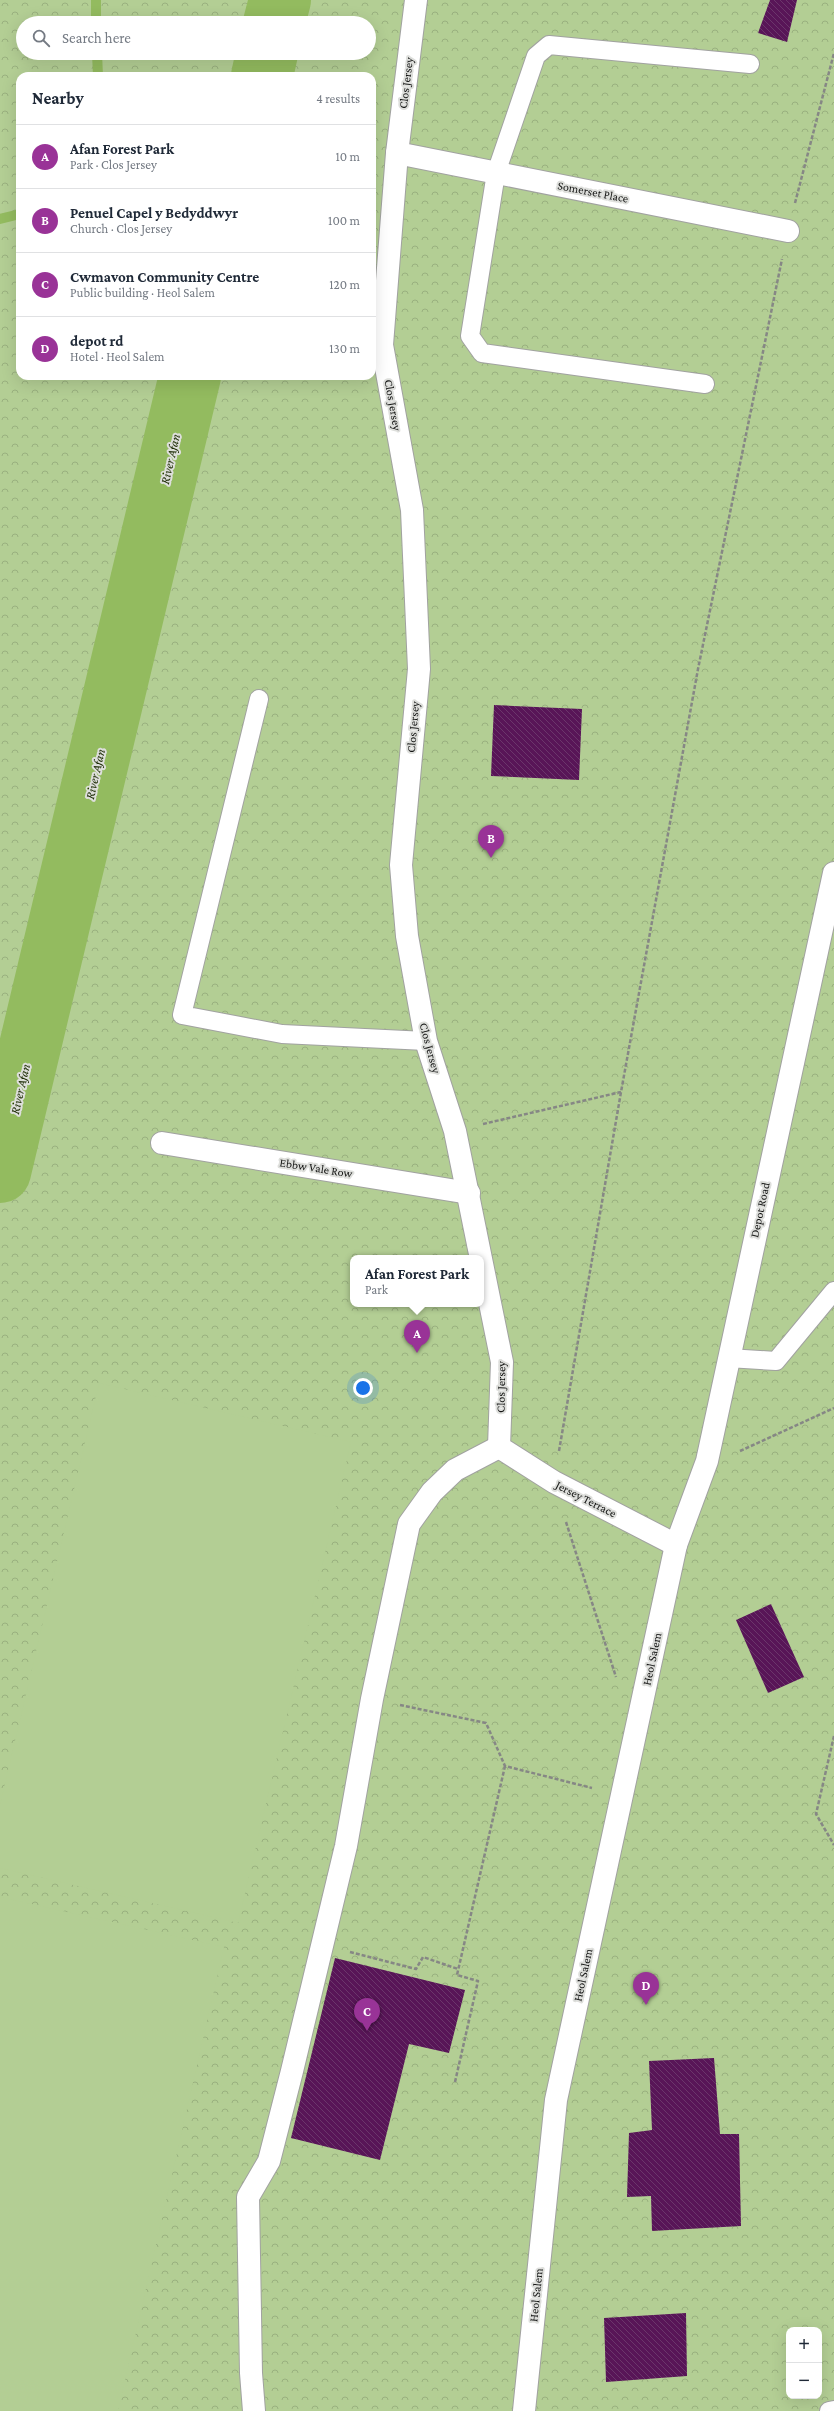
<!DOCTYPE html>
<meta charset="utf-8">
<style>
:root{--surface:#fff;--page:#f2f2f3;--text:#1f2937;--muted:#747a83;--line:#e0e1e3;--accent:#993397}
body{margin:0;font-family:"Crimson Pro",serif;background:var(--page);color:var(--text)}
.controls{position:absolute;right:12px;bottom:12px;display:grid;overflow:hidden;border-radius:8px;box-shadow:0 4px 16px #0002}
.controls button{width:36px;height:36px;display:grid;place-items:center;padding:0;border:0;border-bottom:1px solid var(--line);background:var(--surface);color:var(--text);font:20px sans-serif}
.you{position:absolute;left:363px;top:1388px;width:14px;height:14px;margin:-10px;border:3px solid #fff;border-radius:50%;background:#1a73e8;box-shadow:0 0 0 6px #1a73e833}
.badge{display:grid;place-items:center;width:26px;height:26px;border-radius:50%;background:var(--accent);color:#fff;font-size:13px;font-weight:700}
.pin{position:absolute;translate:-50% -33px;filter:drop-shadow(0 1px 2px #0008)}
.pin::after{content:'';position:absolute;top:21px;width:14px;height:12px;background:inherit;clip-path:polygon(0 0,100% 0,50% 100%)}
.popup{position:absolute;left:350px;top:1255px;width:134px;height:52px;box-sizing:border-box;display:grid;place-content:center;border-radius:8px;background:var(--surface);filter:drop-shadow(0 1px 3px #0005);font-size:13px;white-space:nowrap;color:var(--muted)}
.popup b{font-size:15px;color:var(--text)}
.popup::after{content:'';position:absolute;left:50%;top:100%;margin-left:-8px;border:8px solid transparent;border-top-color:var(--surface)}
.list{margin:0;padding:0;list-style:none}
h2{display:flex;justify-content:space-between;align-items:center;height:52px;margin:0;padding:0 16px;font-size:17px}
h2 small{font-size:13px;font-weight:400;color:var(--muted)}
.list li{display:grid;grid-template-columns:26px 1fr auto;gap:12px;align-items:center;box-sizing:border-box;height:64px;padding:0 16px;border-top:1px solid var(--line)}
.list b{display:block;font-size:15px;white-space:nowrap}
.list p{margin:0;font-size:13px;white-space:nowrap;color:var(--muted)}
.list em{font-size:13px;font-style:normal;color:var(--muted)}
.icon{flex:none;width:22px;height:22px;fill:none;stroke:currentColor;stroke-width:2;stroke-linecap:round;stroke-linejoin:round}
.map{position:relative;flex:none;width:834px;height:2411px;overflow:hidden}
.search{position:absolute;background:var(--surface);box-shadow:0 4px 16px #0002;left:16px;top:16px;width:360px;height:44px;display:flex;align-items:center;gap:10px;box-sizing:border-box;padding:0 14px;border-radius:22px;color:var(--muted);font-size:15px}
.panel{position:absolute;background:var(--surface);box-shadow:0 4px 16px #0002;left:16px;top:72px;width:360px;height:308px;border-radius:12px}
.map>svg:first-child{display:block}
</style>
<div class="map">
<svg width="834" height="2411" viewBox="0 0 834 2411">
<defs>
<pattern id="park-crowns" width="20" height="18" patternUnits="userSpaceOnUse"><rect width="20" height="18" fill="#b3ce94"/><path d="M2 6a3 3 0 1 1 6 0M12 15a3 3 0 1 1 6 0" fill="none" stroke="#99b07f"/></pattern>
<pattern id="building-back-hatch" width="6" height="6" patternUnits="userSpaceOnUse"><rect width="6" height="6" fill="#581557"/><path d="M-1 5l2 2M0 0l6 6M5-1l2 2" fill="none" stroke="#6b366b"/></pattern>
</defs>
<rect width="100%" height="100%" fill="#dedfdc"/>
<path fill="url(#park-crowns)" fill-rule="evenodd" d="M0,0H834V2411H0ZM23,23H369V53H23ZM20,76H372V376H20ZM353,1258H481V1304H353ZM789,2330H819V2396H789Z"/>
<g fill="#b3ce94">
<polygon points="99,1383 351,1442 238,1923 0,1868 0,1805"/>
<polygon points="0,1897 224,1947 118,2411 0,2411"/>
</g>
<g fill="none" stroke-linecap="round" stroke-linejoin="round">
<g stroke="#93bb5f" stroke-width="10">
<polyline points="96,23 96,0"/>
<polyline points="97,53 98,76"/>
<polyline points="0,219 20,214"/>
</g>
<g stroke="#93bb5f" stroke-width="62">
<polyline points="274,23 280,0"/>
<polyline points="262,76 267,53"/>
<polyline points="0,1172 190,376"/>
</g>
</g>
<g fill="url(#building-back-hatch)">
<polygon points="770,0 797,0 787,42 758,33"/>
<polygon points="494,705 582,709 579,780 491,776"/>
<polygon points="771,1604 804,1677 768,1693 736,1620"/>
<polygon points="335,1958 465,1990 449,2053 409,2044 380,2160 291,2138"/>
<polygon points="714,2058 720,2134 739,2134 741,2226 652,2231 651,2196 627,2197 629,2133 652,2130 649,2061"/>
<polygon points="686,2313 687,2376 606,2382 604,2318"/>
</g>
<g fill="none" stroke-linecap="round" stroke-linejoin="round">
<defs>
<g id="service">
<polyline points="705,384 482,353 470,336 496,173 536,56 549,45 750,64"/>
<polyline points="259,699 182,1015 282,1034 426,1041"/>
<polyline points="728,1358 776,1361 834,1291"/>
<polyline points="829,2411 834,2410"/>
</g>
<g id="minor">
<polyline points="397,153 788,231"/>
<polyline points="162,1143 469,1193"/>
<polyline points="254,2411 251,2373 248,2197 269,2161 292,2071 346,1846 372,1699 409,1524 432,1492 455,1470 499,1447"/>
</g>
<polyline id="tertiary" points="416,0 397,153 382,345 412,510 419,669 401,865 407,936 426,1041 455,1131 502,1362 499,1447 554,1482 676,1545"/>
<polyline id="secondary" points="524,2411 556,2100 676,1545 707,1461 834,873"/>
</defs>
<use href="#service" stroke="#a1a2a0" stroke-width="20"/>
<use href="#minor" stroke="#a1a2a0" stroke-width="24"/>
<use href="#tertiary" stroke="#a1a2a0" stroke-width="24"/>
<use href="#secondary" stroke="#a1a2a0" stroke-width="24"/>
<g stroke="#868785" stroke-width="2.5" stroke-dasharray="4 2" stroke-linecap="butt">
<polyline points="795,203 834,53"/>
<polyline points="483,1124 621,1092"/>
<polyline points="559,1451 621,1092 698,669 782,259"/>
<polyline points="740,1451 834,1408"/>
<polyline points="566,1522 616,1677"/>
<polyline points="400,1705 486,1723 505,1766 592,1788"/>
<polyline points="834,1736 816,1814 834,1845"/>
<polyline points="350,1952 416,1969 423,1957 458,1969"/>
<polyline points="455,2082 478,1981 457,1975 505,1766"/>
</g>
<use href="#service" stroke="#fff" stroke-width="18"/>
<use href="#minor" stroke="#fff" stroke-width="22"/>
<use href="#tertiary" stroke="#fff" stroke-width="22"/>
<use href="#secondary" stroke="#fff" stroke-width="22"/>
</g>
<g text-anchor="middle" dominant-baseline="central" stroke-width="4" stroke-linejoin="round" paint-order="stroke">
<g font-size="12" fill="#151615" stroke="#dedfdc">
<text transform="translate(406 83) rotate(-83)">Clos Jersey</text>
<text transform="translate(593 192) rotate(11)">Somerset Place</text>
<text transform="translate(393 405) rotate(80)">Clos Jersey</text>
<text transform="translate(413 727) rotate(-85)">Clos Jersey</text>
<text transform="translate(430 1048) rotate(75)">Clos Jersey</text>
<text transform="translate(316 1168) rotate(9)">Ebbw Vale Row</text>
<text transform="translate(760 1210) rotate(-78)">Depot Road</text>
<text transform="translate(501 1387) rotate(-89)">Clos Jersey</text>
<text transform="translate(586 1499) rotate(27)">Jersey Terrace</text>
<text transform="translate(652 1659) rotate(-78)">Heol Salem</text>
<text transform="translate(583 1975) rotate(-78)">Heol Salem</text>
<text transform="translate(536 2295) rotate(-84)">Heol Salem</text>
</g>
<g font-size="13" font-style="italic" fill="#202f08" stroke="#dedfdc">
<text transform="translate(170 459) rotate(-77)">River Afan</text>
<text transform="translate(95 774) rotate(-77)">River Afan</text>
<text transform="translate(20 1089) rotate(-77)">River Afan</text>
</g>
</g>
</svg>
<div class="controls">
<button>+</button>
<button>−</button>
</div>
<div class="you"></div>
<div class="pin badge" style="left:417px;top:1353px">A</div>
<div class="popup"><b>Afan Forest Park</b>Park</div>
<div class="pin badge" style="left:491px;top:858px">B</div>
<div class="pin badge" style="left:367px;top:2031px">C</div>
<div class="pin badge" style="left:646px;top:2005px">D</div>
<div class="search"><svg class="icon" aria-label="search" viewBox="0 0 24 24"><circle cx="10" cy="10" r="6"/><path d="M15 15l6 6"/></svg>Search here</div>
<section class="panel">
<h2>Nearby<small>4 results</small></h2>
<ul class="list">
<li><span class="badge">A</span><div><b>Afan Forest Park</b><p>Park · Clos Jersey</p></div><em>10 m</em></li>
<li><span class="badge">B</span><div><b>Penuel Capel y Bedyddwyr</b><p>Church · Clos Jersey</p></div><em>100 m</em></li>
<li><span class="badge">C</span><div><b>Cwmavon Community Centre</b><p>Public building · Heol Salem</p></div><em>120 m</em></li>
<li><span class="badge">D</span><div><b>depot rd</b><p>Hotel · Heol Salem</p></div><em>130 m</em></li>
</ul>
</section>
</div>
